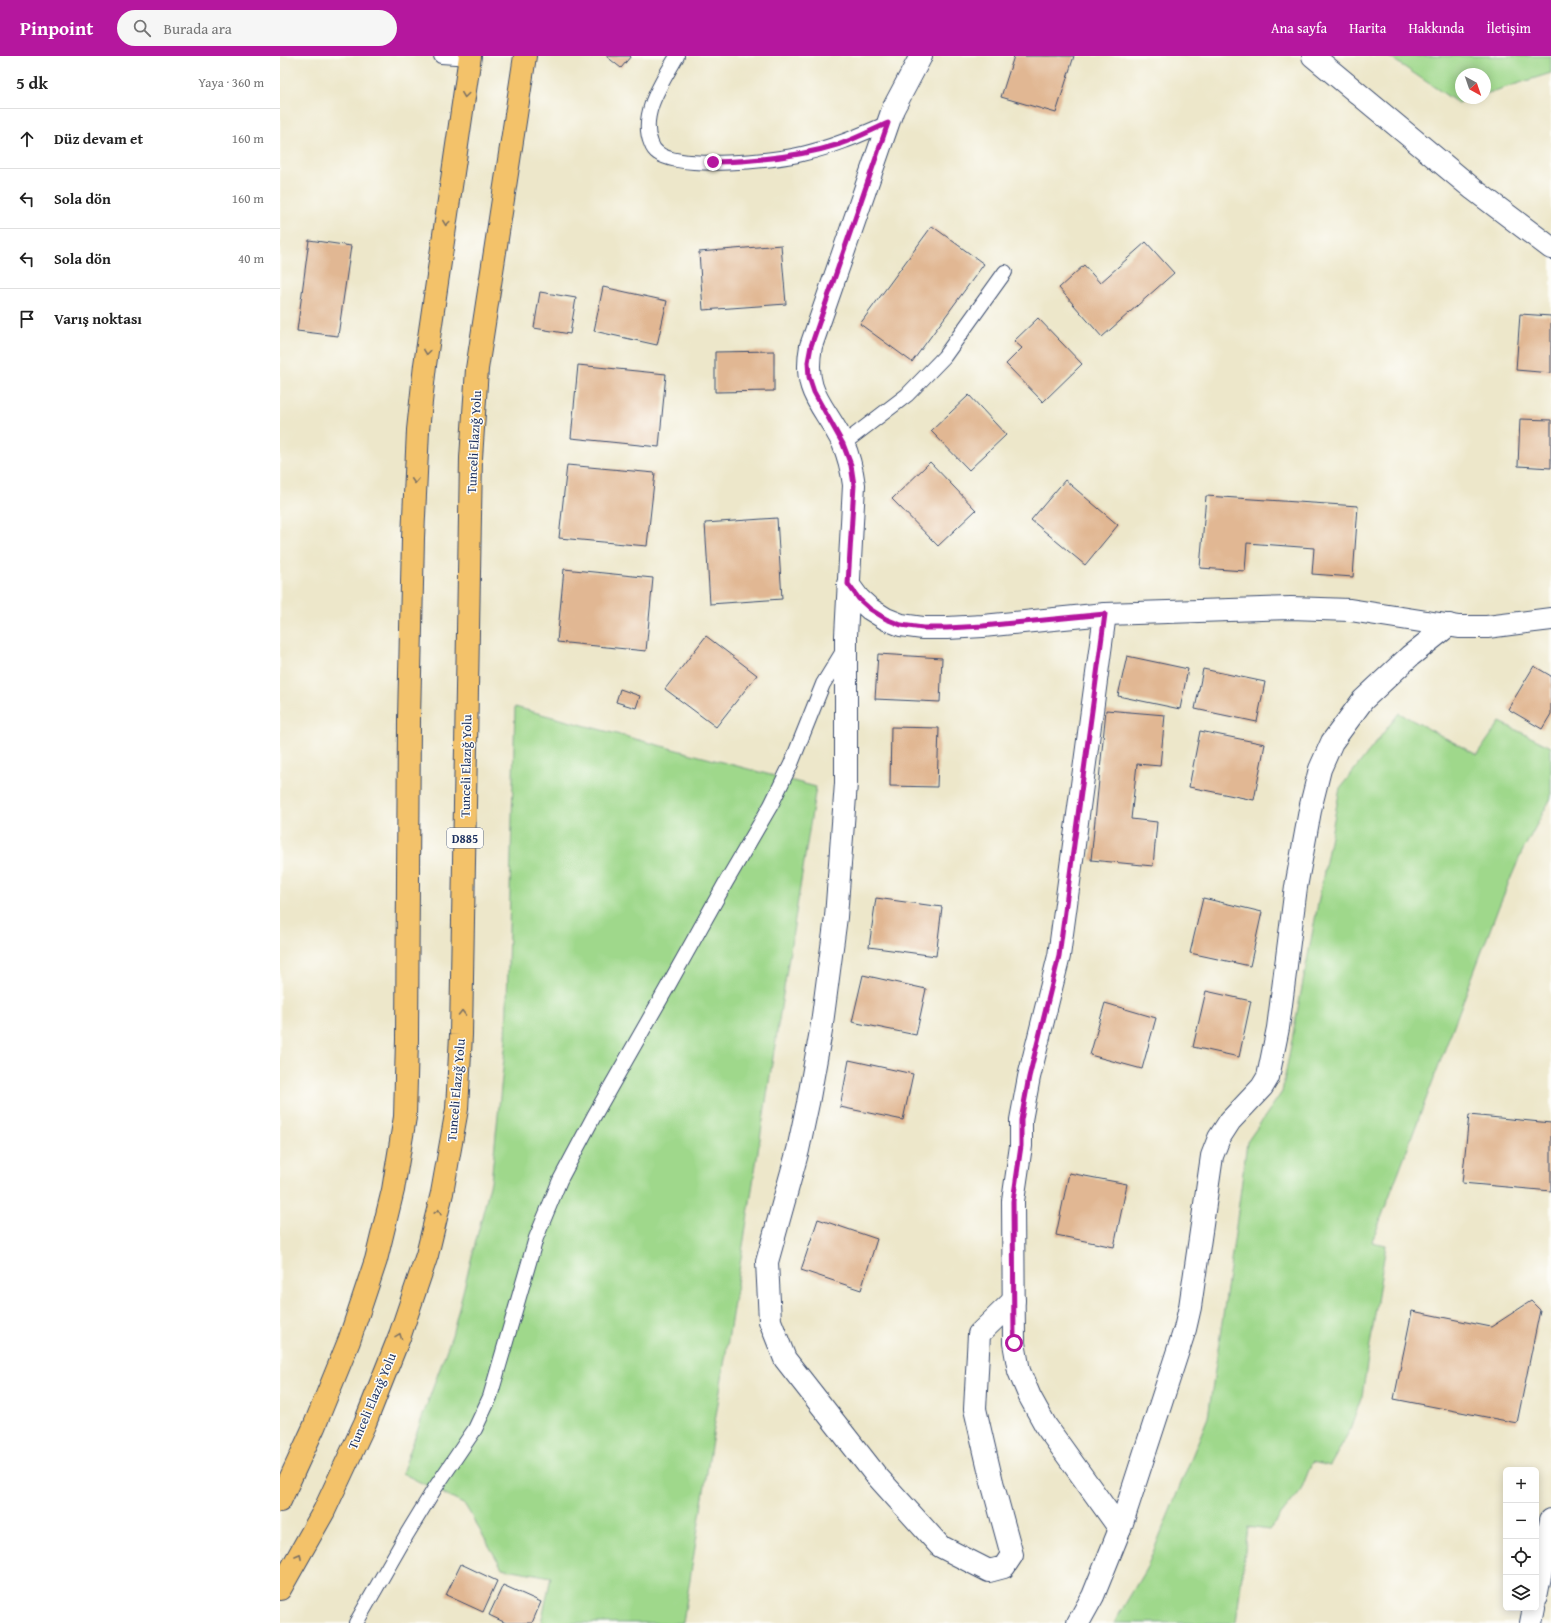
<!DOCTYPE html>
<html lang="tr">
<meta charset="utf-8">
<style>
:root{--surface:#fff;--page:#f6f6f6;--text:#222;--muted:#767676;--line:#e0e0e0;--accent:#b5179e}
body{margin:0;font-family:"Gentium Book Plus",serif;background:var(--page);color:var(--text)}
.controls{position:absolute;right:12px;bottom:12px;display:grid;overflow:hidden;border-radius:6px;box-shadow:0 2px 10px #0003}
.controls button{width:36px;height:36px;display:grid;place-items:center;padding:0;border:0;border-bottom:1px solid var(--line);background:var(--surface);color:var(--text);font:20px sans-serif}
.compass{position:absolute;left:1175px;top:12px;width:36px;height:36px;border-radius:50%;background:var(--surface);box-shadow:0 2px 10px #0003;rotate:140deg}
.stop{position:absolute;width:12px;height:12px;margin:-9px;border:3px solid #b5179e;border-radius:50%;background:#fff}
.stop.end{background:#b5179e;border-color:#fff;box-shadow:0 1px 4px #0008}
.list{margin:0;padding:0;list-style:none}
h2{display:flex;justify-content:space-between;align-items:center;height:52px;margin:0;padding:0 16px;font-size:17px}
h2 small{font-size:13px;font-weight:400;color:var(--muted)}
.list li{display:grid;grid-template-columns:26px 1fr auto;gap:12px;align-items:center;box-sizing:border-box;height:60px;padding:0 16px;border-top:1px solid var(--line)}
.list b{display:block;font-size:15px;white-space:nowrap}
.list em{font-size:13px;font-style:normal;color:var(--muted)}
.icon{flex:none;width:22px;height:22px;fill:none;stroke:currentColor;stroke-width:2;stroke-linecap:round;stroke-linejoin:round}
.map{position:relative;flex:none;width:1271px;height:1567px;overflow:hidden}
header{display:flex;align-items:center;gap:24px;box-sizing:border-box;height:56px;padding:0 20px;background:var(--accent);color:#fff}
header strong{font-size:19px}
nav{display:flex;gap:22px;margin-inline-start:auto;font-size:14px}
.search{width:280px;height:36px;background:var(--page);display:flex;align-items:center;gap:10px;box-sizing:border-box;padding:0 14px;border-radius:22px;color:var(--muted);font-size:15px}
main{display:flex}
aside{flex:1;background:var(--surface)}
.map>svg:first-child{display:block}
</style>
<header>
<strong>Pinpoint</strong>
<div class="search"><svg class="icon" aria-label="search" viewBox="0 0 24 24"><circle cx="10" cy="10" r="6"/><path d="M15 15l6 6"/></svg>Burada ara</div>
<nav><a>Ana sayfa</a><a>Harita</a><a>Hakkında</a><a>İletişim</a></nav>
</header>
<main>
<aside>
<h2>5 dk<small>Yaya · 360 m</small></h2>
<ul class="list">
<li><svg class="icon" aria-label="ahead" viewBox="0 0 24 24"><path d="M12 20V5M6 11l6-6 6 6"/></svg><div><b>Düz devam et</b></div><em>160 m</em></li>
<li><svg class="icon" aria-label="left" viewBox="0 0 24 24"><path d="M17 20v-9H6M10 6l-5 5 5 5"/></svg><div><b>Sola dön</b></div><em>160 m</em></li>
<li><svg class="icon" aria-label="left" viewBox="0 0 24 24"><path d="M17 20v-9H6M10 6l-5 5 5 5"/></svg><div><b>Sola dön</b></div><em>40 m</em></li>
<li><svg class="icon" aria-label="arrive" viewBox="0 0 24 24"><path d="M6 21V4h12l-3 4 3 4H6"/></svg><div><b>Varış noktası</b></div></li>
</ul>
</aside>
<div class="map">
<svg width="1271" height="1567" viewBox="0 0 1271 1567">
<rect width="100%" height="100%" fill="#fdfcf7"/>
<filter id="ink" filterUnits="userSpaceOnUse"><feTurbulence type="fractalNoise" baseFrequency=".025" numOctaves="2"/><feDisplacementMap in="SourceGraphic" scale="8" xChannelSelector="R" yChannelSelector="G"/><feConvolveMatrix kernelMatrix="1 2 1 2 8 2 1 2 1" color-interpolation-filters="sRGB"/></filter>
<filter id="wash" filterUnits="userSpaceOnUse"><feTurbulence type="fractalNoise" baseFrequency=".012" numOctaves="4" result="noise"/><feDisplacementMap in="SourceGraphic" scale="16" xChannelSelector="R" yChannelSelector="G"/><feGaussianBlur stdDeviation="0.9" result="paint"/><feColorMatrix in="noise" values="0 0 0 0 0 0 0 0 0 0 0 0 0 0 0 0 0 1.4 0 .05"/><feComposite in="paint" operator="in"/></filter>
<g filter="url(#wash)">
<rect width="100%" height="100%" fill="#ede7ca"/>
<g fill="#9fd88b" stroke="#5d8474">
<polygon points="1108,0 1271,0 1271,17 1205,38 1205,18 1181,18 1181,42 1193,42 1178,47"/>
<polygon points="235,651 536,731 403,1567 261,1567 271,1521 222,1512 185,1449 122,1417 172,1279 211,1125 226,984"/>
<polygon points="1119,657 1197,699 1220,666 1271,691 1271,742 1241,798 1219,850 1092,1186 1106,1189 1082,1340 1070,1374 1050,1410 1032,1406 1021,1434 989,1474 968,1471 956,1567 834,1567 867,1511 928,1361 955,1178 967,1086 1002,1036 1060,732"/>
</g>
<g id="blocks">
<g fill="#e1b793">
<polygon points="326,0 351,0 341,12"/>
<polygon points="734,0 794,0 776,57 721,41"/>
<polygon points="652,170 704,208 632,306 580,268"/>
<polygon points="29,184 71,190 58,280 17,275"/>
<polygon points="866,186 894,217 822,281 779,232 804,209 820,227"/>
<polygon points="501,189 506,248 423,254 419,196"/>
<polygon points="323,231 387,245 377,289 314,275"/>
<polygon points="260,236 296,242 290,278 254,272"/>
<polygon points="1240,258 1271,260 1271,317 1236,314"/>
<polygon points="758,262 802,308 763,346 726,308 742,292 734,285"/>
<polygon points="494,295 494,335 435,336 435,296"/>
<polygon points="298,309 386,318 379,391 291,382"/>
<polygon points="689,339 726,379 689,414 651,375"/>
<polygon points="1240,363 1271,364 1271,412 1238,410"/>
<polygon points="650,406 696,454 658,490 612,443"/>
<polygon points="287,409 375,417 367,490 279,482"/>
<polygon points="785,424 838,469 805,509 751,464"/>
<polygon points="926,440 1078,450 1073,521 1032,518 1034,492 967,487 965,515 920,512"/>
<polygon points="497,462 502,543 430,548 425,467"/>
<polygon points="284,513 373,522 366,595 277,586"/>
<polygon points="426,580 477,619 436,671 385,633"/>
<polygon points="598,598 662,602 660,646 595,643"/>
<polygon points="847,600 908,613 900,653 838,640"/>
<polygon points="1254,610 1271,620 1271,658 1262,673 1228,653"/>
<polygon points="923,613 985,626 977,666 915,653"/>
<polygon points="340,633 360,640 356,652 336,646"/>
<polygon points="826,654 885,659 880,710 857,708 851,763 877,766 873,810 811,804"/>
<polygon points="611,671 659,672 657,731 610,730"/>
<polygon points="920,675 985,688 974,744 909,731"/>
<polygon points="596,842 662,851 656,900 589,891"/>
<polygon points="923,842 982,856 970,910 910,897"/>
<polygon points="583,919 646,933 636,979 572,966"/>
<polygon points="926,935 971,945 959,1001 913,991"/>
<polygon points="825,947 876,962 862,1013 810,999"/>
<polygon points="569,1004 633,1018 623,1064 560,1051"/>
<polygon points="1189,1059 1271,1067 1271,1135 1182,1127"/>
<polygon points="789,1117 847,1128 834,1191 776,1179"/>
<polygon points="538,1163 597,1183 581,1234 521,1214"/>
<polygon points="1251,1245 1260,1254 1237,1367 1114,1343 1132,1255 1211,1271"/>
<polygon points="181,1508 217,1525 203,1556 166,1539"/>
<polygon points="223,1529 261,1546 252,1567 226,1567 209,1559"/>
</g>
</g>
</g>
<g filter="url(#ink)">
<use href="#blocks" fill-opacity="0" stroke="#3a4b6e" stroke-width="1"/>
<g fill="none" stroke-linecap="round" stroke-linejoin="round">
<defs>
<g id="lane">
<polyline points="161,0 190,2"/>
<path d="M397,0C383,25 359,58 371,87C372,90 375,95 378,97C400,114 495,105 522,98C553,91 580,79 608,67"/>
<polyline points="563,388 627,339 664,301 725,216"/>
<polyline points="76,1567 127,1478 155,1432 195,1373 210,1341 256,1182 280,1124 314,1060 388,930 446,826 491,749 511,708 543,628 565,592"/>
</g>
<g id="street">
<path d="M641,0L613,53L531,290C522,338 544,348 563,387C569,401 572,414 574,429L566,580V727L556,861L541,975L528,1047L518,1094L487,1206L490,1265L505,1303L595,1418L660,1490L709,1515L724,1511L732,1499L712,1426L695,1353L699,1278L734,1244"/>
<polyline points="1033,0 1193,133 1271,192"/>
<polyline points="568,528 579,543 590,553 606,563 621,569 643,572 667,572 703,570 825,558 1011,552 1070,554 1179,571 1207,571 1271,563"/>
<polyline points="825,558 779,900 749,1021 741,1064 741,1090 733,1145 734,1287 739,1315 750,1341 766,1370 840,1473"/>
<polyline points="1256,1541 1271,1464"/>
<polyline points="798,1567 813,1540 840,1473 905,1273 910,1251 932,1100 939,1082 950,1065 982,1031 988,1021 998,972 1016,831 1031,749 1040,713 1052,686 1083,644 1130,600 1169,569"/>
<polyline points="1251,1567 1254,1552"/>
</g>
<g id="primary">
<polyline points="0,1445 34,1371 69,1285 96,1204 113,1134 125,1061 127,983 129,663 133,482 138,374 145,309 190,0"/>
<polyline points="0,1533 44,1455 85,1367 120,1279 147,1199 162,1137 177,1053 181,979 191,402 197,313 245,0"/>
</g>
</defs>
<use href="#lane" stroke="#3a4b6e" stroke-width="16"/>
<use href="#street" stroke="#3a4b6e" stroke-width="24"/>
<use href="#primary" stroke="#3a4b6e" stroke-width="24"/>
<use href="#lane" stroke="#fff" stroke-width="14"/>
<use href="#street" stroke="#fff" stroke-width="22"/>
<use href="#primary" stroke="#f3c26a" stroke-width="22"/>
</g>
<defs><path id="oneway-chevron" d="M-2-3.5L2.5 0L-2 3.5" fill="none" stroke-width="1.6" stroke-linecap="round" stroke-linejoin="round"/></defs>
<g stroke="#7c7163">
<use href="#oneway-chevron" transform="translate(185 39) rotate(98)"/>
<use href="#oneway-chevron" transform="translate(166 167) rotate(98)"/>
<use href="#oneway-chevron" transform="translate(147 296) rotate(98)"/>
<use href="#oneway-chevron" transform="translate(135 425) rotate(93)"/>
<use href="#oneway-chevron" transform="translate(182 957) rotate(-89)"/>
<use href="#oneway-chevron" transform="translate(158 1156) rotate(-76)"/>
<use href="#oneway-chevron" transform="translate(119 1280) rotate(-69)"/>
<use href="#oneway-chevron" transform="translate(19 1500) rotate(-61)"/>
</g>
</g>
<g fill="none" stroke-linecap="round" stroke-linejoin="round" filter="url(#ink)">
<path stroke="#b5179e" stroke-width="5" d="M433,106C477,105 519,101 560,88C577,82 592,74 608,67L531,290L528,306L529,321L534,336L563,388L571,409L574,429L568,528L579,543L590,553L606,563L621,569L643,572H667L703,570L825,558L779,900L749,1021L741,1064V1090L733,1145L734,1287"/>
</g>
<g text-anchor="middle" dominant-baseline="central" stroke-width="3" stroke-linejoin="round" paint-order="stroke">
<rect fill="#fdfcf7" stroke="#5f6c8c" stroke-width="1" x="167" y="772" width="36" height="20" rx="3"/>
<g font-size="12" font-weight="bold" fill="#1b2f5e">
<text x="185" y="782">D885</text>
</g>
<g font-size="13" fill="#1b2f5e" stroke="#fdfcf7">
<text transform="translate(194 386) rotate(-87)">Tunceli Elazığ Yolu</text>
<text transform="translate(186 710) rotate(-89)">Tunceli Elazığ Yolu</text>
<text transform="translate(176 1034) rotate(-85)">Tunceli Elazığ Yolu</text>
<text transform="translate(92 1345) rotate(-67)">Tunceli Elazığ Yolu</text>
</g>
</g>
</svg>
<div class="controls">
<button>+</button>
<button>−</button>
<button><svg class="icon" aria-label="locate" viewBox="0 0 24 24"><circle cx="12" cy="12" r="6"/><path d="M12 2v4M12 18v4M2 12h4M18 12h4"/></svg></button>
<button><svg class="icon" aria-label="layers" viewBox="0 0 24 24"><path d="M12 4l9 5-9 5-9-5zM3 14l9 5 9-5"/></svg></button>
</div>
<svg class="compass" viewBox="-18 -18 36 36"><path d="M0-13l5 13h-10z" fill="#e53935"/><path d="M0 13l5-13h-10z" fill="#767676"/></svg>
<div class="stop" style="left:734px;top:1287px"></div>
<div class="stop end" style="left:433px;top:106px"></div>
</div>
</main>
